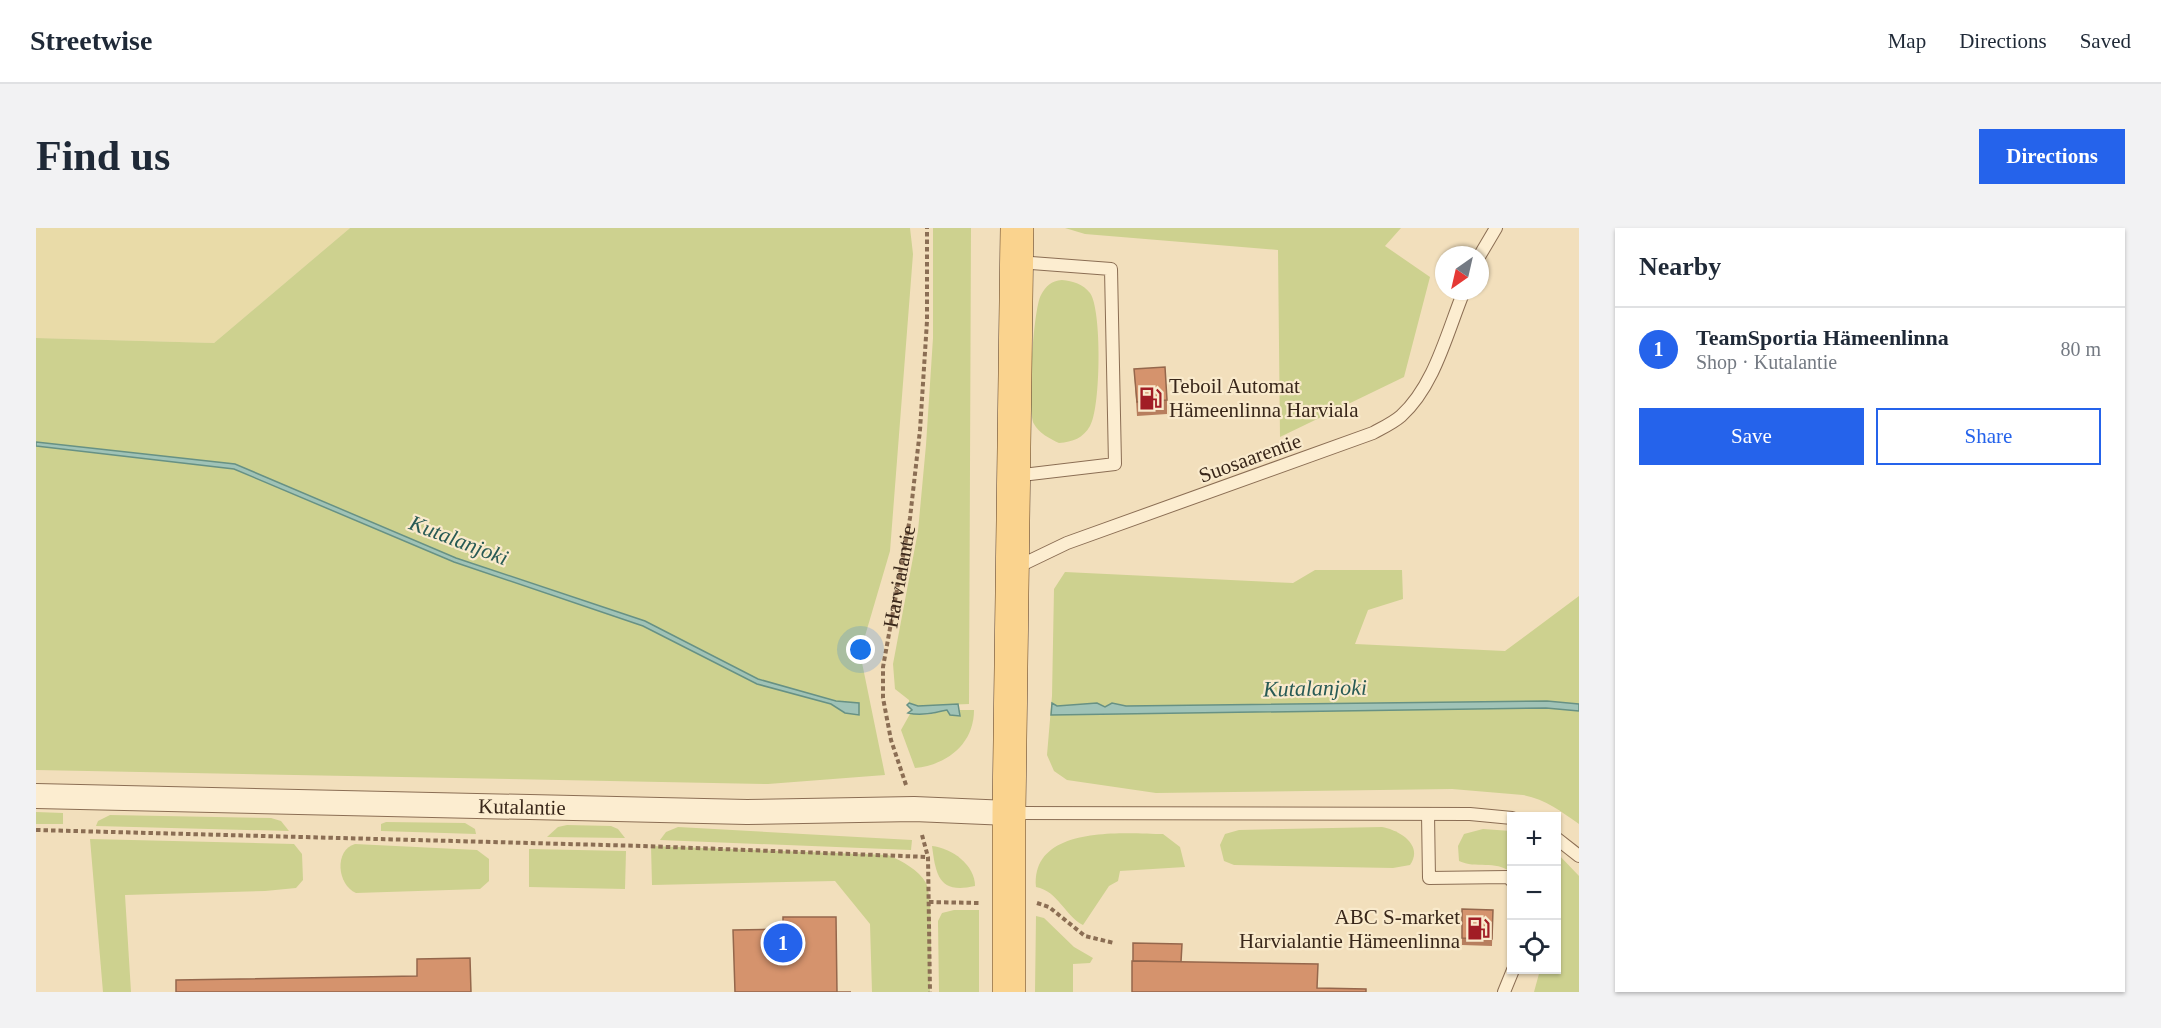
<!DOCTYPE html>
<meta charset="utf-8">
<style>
:root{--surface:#fff;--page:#f2f2f3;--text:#1f2937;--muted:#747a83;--line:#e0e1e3;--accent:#2563eb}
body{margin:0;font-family:Georgia,serif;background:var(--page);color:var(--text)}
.controls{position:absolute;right:18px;bottom:18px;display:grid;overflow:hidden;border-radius:0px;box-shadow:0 2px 4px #0004}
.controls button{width:54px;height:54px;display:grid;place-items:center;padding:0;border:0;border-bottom:2px solid var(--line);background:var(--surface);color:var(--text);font:30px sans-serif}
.compass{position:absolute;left:1399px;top:18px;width:54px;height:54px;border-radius:50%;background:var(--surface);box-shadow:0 2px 4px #0004;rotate:214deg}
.you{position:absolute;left:825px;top:422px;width:21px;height:21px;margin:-15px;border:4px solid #fff;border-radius:50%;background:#1a73e8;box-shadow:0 0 0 9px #1a73e833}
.badge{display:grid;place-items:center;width:39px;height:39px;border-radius:50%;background:var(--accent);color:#fff;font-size:20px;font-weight:700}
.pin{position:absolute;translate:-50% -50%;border:3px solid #fff;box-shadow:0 2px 6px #0006}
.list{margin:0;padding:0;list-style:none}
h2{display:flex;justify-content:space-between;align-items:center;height:78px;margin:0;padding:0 24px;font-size:26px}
h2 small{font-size:20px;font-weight:400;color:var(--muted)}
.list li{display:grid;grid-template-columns:39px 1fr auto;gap:18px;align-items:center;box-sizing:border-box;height:84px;padding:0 24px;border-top:2px solid var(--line)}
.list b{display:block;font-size:22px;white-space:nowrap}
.list p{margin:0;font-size:20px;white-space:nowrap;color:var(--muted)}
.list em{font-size:20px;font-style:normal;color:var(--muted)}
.actions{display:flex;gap:12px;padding:18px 24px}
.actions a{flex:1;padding:14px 0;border:2px solid var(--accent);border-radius:0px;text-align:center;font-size:21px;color:var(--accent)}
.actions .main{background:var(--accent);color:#fff}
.icon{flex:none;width:33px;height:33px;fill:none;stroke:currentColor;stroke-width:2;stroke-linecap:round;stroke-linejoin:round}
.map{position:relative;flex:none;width:1543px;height:764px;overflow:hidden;border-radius:0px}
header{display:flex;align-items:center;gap:36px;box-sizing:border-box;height:84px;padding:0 30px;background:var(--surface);border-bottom:2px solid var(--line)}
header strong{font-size:28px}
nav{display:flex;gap:33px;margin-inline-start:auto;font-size:21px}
.intro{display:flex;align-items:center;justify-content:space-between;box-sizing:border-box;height:144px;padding:0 36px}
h1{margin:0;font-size:42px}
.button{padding:15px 27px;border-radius:0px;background:var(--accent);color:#fff;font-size:21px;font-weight:700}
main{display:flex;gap:36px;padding:0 36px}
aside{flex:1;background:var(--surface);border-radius:0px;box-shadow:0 2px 4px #0004}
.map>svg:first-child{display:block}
</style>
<header>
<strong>Streetwise</strong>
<nav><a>Map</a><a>Directions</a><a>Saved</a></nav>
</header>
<div class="intro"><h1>Find us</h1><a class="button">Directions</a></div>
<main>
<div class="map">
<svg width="1543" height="764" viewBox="0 0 1543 764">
<rect width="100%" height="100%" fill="#f2dfbc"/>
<polygon fill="#e9dba8" points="0,0 314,0 178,115 0,110"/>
<g fill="#cdd18f">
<polygon points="314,0 874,0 877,26 854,323 824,425 849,547 732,556 0,542 0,110 178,115"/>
<polygon points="897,0 935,0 933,476 882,478 873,475 873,472 859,461 857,436 882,303 890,217 897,110"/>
<polygon points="1029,0 1365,0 1349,18 1394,49 1368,149 1244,209 1242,22 1049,6"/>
<path d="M1026,52C1037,53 1047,56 1054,65C1066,81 1065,180 1054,198C1047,210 1037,214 1023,215C1014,211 1003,205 998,196C991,183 997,81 1005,67C1010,58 1015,53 1026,52Z"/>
<path d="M1279,342H1366L1367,371L1332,382L1319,416L1469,423L1543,368V596C1526,584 1509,571 1487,567L1416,561L1120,565L1031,552L1018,543L1011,527L1016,468L1018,361L1029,344L1257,355Z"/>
<path d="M912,482L924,488L922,482H938C938,516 911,537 879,540L865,502L874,486L891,487Z"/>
<polygon points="0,584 27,585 27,596 0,596"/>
<polygon points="74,587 235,590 245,593 253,603 60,598 62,593"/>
<polygon points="350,594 429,595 439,601 440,606 345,603 345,596"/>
<polygon points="531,597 575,598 582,601 589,610 511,609 522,599"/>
<polygon points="642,599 876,612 875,622 624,612 630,604"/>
<path d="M1346,599C1363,602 1388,617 1374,637L1357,640L1198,637L1188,633L1184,617L1189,606L1203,602Z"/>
<path d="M1447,601L1475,603V644C1459,632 1440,641 1423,633L1422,618L1428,606Z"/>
<path d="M1127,606L1144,619L1149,639L1084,643L1082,653L1073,658L1047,697C1029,688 1022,663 1000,659C995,597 1086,605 1127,606Z"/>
<polygon points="54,611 258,616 266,626 267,652 260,660 229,663 89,667 95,764 67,764"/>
<path d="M319,616L441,622L453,631V653L444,661L320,665C301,657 298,622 319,616Z"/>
<path d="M615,618L852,627C866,633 883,642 890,655C898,673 894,741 894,764H836L834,696L799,653L616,657Z"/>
<path d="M896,618C916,620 939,637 939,658C903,666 900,648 896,618Z"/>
<polygon points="493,621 590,623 589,661 493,659"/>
<polygon points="1521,625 1543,648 1543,764 1498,764 1504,742 1520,742"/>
<polygon points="918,682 943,682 943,764 903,764 902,693 906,685"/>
<polygon points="1000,688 1008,690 1038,719 1057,730 1054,735 1037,736 1037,764 999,764"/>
</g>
<g fill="#a0c3b7" stroke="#679184" stroke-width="1.5">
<polygon points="0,214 199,236 420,330 609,393 722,451 800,473 823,475 823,487 809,485 795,476 721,456 607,398 418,334 198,241 0,218"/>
<polygon points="1511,473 1543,476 1543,483 1510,480 1015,487 1016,475 1021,478 1061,475 1069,479 1076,475 1090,478"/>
<path d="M873,475L882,478L922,476L924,488L914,487L911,482C898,485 885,488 872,485L876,482L871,477Z"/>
</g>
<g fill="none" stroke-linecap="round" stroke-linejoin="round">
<defs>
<g id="service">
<polyline points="1444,27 1460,0"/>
<polyline points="978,248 1079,236 1075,41 982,34"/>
<path d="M979,340L1031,315L1337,205C1346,200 1357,195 1365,188C1399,157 1411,104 1428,63"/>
<polyline points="974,585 1434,586 1476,590"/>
<polyline points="1392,586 1393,650 1472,649 1476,653"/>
<polyline points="1520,610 1543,628"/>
<polyline points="1468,764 1477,742"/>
</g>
<g id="minor">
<path id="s2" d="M0,568L711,584L878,581L973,585"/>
</g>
<polyline id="primary" points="973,764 973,585 981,0"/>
</defs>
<use href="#service" stroke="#8b6e54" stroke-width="14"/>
<use href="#minor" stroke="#8b6e54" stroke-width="26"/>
<use href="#primary" stroke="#583c29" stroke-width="34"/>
<g stroke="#8b6e54" stroke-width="4" stroke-dasharray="4.5 3" stroke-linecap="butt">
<path id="s1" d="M870,557L855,512L847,470V439L874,290L884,202L891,93V0"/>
<polyline points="0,602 607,618 892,629"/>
<polyline points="886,607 892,629 894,764"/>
<polyline points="893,674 943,675"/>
<polyline points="1001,675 1013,679 1049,708 1078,715"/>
</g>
<use href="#service" stroke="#fcedd0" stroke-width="12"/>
<use href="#minor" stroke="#fcedd0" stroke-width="24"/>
<use href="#primary" stroke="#fad38e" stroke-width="33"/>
</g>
<g fill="#b77e5e">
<polygon points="1098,141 1131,172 1131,186 1101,188"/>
<polygon points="1426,681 1457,682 1456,718 1426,717"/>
</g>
<g fill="#d5936d" stroke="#95674c" stroke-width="1.5">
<polygon points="1129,139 1131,172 1101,174 1098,141"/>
<polygon points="1426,681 1457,682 1456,711 1426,710"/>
<polygon points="747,689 800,689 801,764 815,764 699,764 697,702 747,701"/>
<polygon points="1097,715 1146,716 1145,734 1097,733"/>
<polygon points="434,730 435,764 140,764 140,752 381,748 381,731"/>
<polygon points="1096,733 1282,736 1281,760 1330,761 1330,764 1096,764"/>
</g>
<defs>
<symbol id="fuel-bare" viewBox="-9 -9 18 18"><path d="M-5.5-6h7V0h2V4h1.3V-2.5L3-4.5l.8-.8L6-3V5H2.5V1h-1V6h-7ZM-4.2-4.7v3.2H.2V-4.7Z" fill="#a11d25" stroke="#f9eacc" stroke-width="2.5" paint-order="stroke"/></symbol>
</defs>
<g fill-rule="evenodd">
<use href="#fuel-bare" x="1098" y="154" width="33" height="33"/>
<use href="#fuel-bare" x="1426" y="684" width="33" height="33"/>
</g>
<g text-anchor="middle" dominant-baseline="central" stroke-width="4.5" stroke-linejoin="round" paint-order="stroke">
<g font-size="21" fill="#39271a" stroke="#f9eacc" text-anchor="start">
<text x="1133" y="158">Teboil Automat<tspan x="1133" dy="24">Hämeenlinna Harviala</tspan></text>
<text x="1424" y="689" text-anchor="end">ABC S-market<tspan x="1424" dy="24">Harvialantie Hämeenlinna</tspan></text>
</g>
<g font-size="21" fill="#39271a" stroke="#f9eacc">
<text transform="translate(1214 230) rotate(-20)">Suosaarentie</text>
<text stroke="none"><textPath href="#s1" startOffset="213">Harvialantie</textPath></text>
<text stroke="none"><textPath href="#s2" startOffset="486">Kutalantie</textPath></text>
</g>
<g font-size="22" font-style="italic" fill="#285a55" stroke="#f9eacc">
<text transform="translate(423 312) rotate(21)">Kutalanjoki</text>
<text transform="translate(1279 460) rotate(-1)">Kutalanjoki</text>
</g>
</g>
</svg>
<div class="controls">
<button>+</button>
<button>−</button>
<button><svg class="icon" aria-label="locate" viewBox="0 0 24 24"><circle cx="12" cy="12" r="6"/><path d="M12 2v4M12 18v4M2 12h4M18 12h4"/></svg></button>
</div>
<svg class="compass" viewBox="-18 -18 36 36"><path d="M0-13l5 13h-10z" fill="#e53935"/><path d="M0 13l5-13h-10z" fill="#747a83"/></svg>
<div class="you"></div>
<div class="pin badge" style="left:747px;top:715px">1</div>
</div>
<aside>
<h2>Nearby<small></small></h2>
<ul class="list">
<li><span class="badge">1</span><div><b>TeamSportia Hämeenlinna</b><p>Shop · Kutalantie</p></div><em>80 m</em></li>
</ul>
<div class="actions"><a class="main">Save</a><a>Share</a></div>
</aside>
</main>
